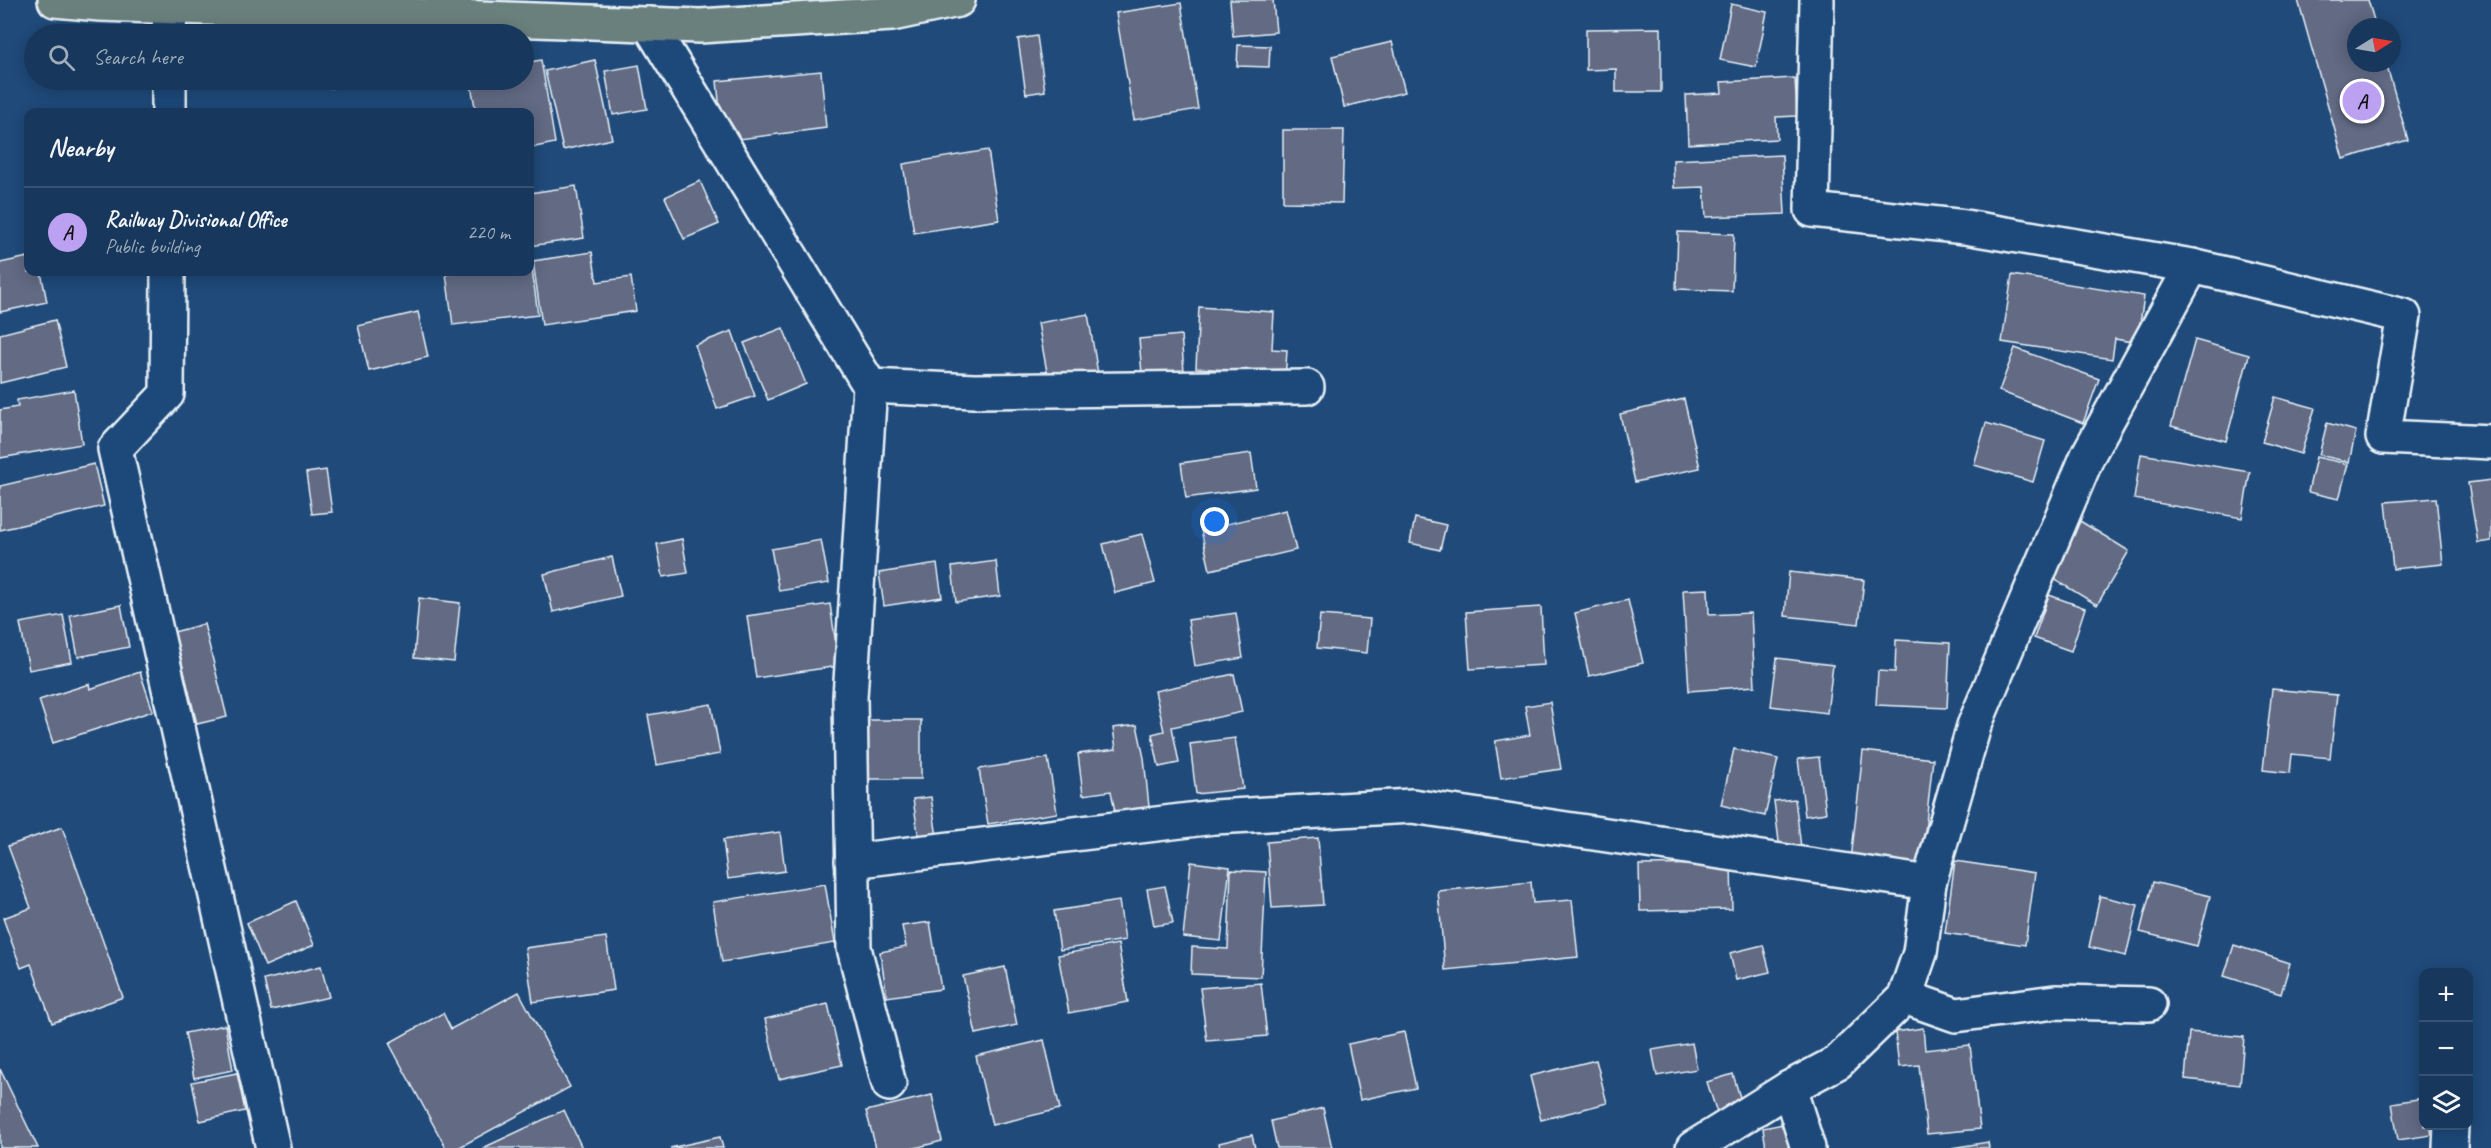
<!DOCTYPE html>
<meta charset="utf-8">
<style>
:root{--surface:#17385c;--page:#203f62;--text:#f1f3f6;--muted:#9eacbb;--line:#365272;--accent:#bca0f2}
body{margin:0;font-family:Caveat,sans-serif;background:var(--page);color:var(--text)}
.controls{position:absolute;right:18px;bottom:18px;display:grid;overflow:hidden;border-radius:12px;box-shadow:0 3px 15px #0003}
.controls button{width:54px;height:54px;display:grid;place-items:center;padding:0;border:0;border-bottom:2px solid var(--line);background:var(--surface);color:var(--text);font:30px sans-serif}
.compass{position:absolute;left:2347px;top:18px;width:54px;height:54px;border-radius:50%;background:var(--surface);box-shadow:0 3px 15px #0003;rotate:79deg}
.you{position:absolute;left:1215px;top:522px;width:21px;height:21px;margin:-15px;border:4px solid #fff;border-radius:50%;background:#1a73e8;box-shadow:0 0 0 9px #1a73e833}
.badge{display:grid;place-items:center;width:39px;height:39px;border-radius:50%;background:var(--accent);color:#111;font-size:20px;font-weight:700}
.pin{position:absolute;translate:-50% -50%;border:3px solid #fff;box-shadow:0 2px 6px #0006}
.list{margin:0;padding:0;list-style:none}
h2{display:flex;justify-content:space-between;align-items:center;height:78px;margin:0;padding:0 24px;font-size:26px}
h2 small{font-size:20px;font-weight:400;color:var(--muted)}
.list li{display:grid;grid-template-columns:39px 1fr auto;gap:18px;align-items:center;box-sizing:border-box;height:90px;padding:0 24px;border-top:2px solid var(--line)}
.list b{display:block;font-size:22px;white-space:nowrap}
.list p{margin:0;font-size:20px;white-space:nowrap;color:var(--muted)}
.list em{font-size:20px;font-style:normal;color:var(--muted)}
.icon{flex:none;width:33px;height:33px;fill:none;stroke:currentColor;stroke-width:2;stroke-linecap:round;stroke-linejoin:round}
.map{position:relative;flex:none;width:2491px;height:1148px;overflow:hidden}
.search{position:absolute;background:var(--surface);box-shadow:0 3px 15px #0003;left:24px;top:24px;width:510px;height:66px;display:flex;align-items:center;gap:15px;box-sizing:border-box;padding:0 21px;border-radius:33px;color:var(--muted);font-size:22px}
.panel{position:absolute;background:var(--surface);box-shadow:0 3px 15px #0003;left:24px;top:108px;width:510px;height:168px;border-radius:12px}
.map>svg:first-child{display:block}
</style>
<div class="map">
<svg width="2491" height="1148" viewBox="0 0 2491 1148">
<rect width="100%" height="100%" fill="#1f4a7a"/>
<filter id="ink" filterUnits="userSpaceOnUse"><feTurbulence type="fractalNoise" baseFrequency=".0167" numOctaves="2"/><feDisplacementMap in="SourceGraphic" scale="12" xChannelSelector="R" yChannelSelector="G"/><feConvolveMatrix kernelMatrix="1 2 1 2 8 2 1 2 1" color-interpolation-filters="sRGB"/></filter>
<g filter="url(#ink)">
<g fill="#626b84" stroke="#e8f1f8" stroke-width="1.5">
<polygon points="1230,0 1273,0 1276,32 1233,36"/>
<polygon points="2298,0 2368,0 2376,27 2356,27 2356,63 2386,63 2408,140 2343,159"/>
<polygon points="1181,3 1198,109 1134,120 1116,13"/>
<polygon points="1731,4 1767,12 1756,67 1720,60"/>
<polygon points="1661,28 1661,92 1616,92 1616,69 1586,70 1586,29"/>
<polygon points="1037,36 1045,91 1026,94 1018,39"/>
<polygon points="1392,42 1405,92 1344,107 1332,56"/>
<polygon points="1238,45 1270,46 1269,67 1237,66"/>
<polygon points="541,60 555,143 530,148 530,112 476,112 470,80 524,80 524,63"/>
<polygon points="595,60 612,139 563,150 545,71"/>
<polygon points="639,65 647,109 613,115 605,71"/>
<polygon points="821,71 826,128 723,141 717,81"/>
<polygon points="1795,78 1797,116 1776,117 1777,139 1688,144 1686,95 1722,93 1721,82"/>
<polygon points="325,80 398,80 398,83 326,88"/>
<polygon points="1283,130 1344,130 1342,203 1283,202"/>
<polygon points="988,150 999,220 914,233 903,164"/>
<polygon points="1782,155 1785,214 1706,217 1704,187 1674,188 1673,160"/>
<polygon points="700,181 719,224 684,239 665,197"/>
<polygon points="576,186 584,238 530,246 530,193"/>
<polygon points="1678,232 1734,234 1732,291 1676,289"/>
<polygon points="592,252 597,282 631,277 636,311 542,325 533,261"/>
<polygon points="28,257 28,272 41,272 47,302 0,312 0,263"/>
<polygon points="531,262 538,315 453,325 446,274 462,272 530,272"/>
<polygon points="2012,275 2144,296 2137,343 2115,339 2112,359 2002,342"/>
<polygon points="1199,307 1274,312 1272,349 1287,350 1285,381 1230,378 1230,370 1196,368"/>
<polygon points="418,312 428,357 369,371 358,326"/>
<polygon points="1088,314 1098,374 1049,383 1038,323"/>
<polygon points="55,320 66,367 0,383 0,334"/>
<polygon points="783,328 806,384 768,400 744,343"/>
<polygon points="732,331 755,396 717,409 695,345"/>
<polygon points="1181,335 1184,371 1142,374 1139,339"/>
<polygon points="2195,340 2249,355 2226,441 2171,426"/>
<polygon points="2015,348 2099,379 2083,423 1999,391"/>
<polygon points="74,390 82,444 0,458 0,410 18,407 17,400"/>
<polygon points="2275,397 2315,408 2301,454 2262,442"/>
<polygon points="1684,399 1700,468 1635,482 1620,414"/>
<polygon points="1986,423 2045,441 2033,482 1974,465"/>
<polygon points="2327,423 2356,431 2349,462 2319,455"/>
<polygon points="1251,453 1256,488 1186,498 1181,463"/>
<polygon points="2141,454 2250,472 2242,518 2134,499"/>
<polygon points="2316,457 2348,464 2339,499 2308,492"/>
<polygon points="94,464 104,506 0,530 0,486"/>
<polygon points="326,470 332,512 312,514 306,473"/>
<polygon points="2491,480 2491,541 2478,543 2468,483"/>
<polygon points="2436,498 2443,564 2393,569 2386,502"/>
<polygon points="1286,510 1296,550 1210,570 1201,530"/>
<polygon points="1415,518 1446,525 1440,550 1410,543"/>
<polygon points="2080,521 2129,551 2097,605 2049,576"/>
<polygon points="1142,534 1155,583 1115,593 1103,544"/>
<polygon points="682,539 688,573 663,577 657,544"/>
<polygon points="821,540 829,583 779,591 771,549"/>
<polygon points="612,557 621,596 553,612 544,574"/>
<polygon points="996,561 1000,596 956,602 952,567"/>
<polygon points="937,564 942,597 884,606 879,573"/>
<polygon points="1789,572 1864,580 1859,624 1785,616"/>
<polygon points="1708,589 1709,615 1751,613 1755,686 1689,691 1683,590"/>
<polygon points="2049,595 2085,608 2071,651 2034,638"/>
<polygon points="419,598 460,603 454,662 414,658"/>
<polygon points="1628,600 1643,663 1589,676 1575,613"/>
<polygon points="830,604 839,666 756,678 747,616"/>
<polygon points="121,605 129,647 78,657 70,615"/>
<polygon points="1541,607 1544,665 1470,669 1466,612"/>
<polygon points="1236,613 1243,658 1195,666 1188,620"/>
<polygon points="63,615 72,662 29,670 20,623"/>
<polygon points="1320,615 1370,619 1367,653 1317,648"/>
<polygon points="204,624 227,717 197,724 174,632"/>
<polygon points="1896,640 1950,643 1947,708 1876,705 1878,671 1895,672"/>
<polygon points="1777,658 1833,665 1827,713 1771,706"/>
<polygon points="140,672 153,711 53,743 39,700 89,684 90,689"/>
<polygon points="1234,674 1242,712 1172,727 1179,763 1159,767 1152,734 1164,731 1155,691"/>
<polygon points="2272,689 2337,695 2330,758 2292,754 2290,773 2263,770"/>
<polygon points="1550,702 1561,769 1501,778 1495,741 1530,735 1525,706"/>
<polygon points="711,704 720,754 657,765 648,715"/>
<rect x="860" y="720" width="61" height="59"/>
<polygon points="1137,725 1144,758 1149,807 1115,812 1111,791 1083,795 1078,754 1116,749 1113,728"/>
<polygon points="1235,738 1243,789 1196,794 1190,744"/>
<polygon points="1734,749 1778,759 1765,816 1721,805"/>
<polygon points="1863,751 1933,759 1921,868 1851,860"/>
<polygon points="1819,757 1826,813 1805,816 1798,759"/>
<polygon points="1048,758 1057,813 988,824 979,769"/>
<polygon points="931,797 937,837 919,840 913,799"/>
<polygon points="1795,799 1802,855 1781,858 1774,801"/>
<polygon points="62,827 123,997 52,1023 31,964 21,968 3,918 31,908 8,846"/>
<polygon points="780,832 785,871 728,879 723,840"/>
<polygon points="1318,838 1323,905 1272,908 1267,842"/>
<polygon points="1955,861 2035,873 2025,945 1945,933"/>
<polygon points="1191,862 1230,867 1221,941 1183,937"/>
<polygon points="1731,864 1732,909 1640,911 1639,865"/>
<polygon points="1231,870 1266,872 1261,977 1191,974 1192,947 1228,949"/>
<polygon points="1531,882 1533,903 1572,900 1578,957 1445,970 1438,891"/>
<polygon points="2153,882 2210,896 2197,946 2140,932"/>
<polygon points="825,884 835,943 722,962 713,902"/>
<polygon points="1165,886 1173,923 1154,926 1147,889"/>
<polygon points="2100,896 2138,905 2126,956 2089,947"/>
<polygon points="296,901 314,945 265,966 247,923"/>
<polygon points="1119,901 1125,940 1060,950 1054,911"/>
<polygon points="930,922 941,989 887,997 880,952 906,947 902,926"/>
<polygon points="606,937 614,990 533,1002 525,948"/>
<polygon points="1118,944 1128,1002 1069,1013 1058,955"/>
<polygon points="1763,945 1770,972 1736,980 1730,953"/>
<polygon points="2234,945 2290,963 2281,994 2224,976"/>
<polygon points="321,966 329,997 271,1010 264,980"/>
<polygon points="1005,967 1017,1025 976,1034 963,976"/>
<polygon points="1261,983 1267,1036 1207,1041 1200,988"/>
<polygon points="519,992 570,1087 458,1148 446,1148 389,1043 443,1013 451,1029"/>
<polygon points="828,1004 842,1065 779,1079 765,1019"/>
<polygon points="225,1025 233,1070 194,1078 185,1033"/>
<polygon points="1923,1028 1925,1050 1970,1045 1980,1129 1927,1134 1919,1065 1899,1067 1895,1032"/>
<polygon points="1404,1032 1416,1088 1360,1100 1348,1044"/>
<polygon points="2189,1032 2244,1037 2240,1085 2185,1079"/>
<polygon points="1044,1040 1060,1109 992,1125 976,1056"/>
<polygon points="1692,1043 1697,1069 1657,1076 1652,1050"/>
<polygon points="1596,1060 1607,1103 1541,1120 1530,1076"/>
<polygon points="0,1069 38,1148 0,1148"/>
<polygon points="237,1073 245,1111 200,1121 192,1082"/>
<polygon points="1733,1074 1744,1111 1719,1119 1707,1082"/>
<polygon points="932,1095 942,1141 915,1148 876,1148 866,1111"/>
<polygon points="2424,1098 2424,1126 2430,1126 2432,1135 2398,1140 2392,1103"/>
<polygon points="1323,1108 1332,1148 1277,1148 1271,1121"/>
<polygon points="564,1110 582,1148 483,1148"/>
<polygon points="1793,1122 1798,1148 1766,1148 1763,1128"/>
<polygon points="1252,1135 1255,1148 1220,1148 1219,1143"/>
<polygon points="720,1137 723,1148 670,1148"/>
<polygon points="1988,1142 1989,1148 1951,1148"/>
</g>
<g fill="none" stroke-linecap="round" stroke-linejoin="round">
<defs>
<g id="minor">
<polyline points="649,24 870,386 850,697 854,948 889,1084"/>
<polyline points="169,34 170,7"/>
<polyline points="169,112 169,80"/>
<polyline points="2192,266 2404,316 2383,437 2491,442"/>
<polyline points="168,272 167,394 115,449 273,1148"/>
<polyline points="870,386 974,391 1307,387"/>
<polyline points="852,861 1214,817 1412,806 1929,883"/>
<polyline points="1905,997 1956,1015 2055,1002 2149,1004"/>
<polyline points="1789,1088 1808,1148"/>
<polyline points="1693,1148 1789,1088 1838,1062 1905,997 1920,953 1929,883 1974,726 2088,455 2192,266 1965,227 1812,210 1817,0"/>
<polyline points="2450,1148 2451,1126"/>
</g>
<polyline id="major" points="55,0 100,4 700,26 892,14 958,0"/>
</defs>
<use href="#minor" stroke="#e8f1f8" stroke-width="38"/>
<use href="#major" stroke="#e8f1f8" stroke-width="38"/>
<use href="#minor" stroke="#1f4a7a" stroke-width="33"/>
<use href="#major" stroke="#6a807d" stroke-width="33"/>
</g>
</g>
</svg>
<div class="controls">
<button>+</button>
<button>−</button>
<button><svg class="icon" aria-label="layers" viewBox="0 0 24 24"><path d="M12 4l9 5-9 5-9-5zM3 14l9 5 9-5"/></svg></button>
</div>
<svg class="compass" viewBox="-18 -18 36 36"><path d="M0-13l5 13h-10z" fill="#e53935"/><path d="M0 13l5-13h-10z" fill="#9eacbb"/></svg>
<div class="you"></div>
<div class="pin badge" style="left:2362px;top:101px">A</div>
<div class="search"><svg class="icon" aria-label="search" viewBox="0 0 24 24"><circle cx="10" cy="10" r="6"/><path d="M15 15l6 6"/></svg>Search here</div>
<section class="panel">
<h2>Nearby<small></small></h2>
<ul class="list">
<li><span class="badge">A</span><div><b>Railway Divisional Office</b><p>Public building</p></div><em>220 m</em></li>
</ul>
</section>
</div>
